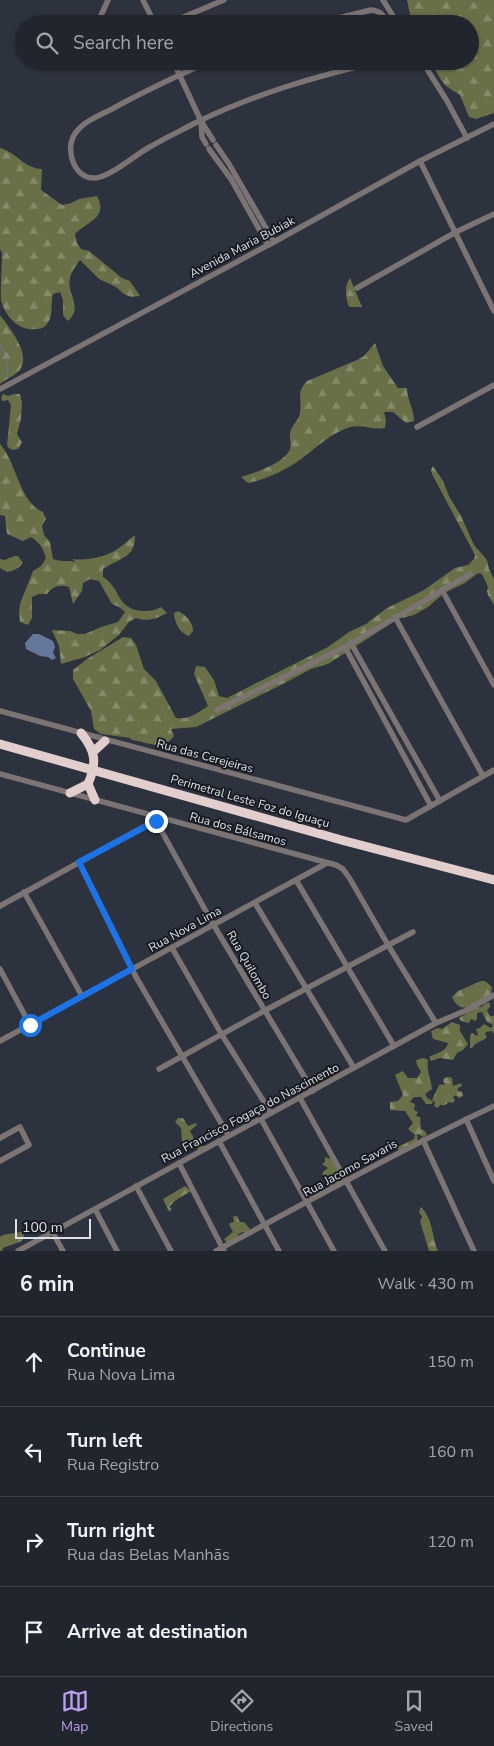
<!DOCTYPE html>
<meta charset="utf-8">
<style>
:root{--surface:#21262e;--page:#2d323a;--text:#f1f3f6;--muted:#a2a5aa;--line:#3e434a;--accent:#bca0f2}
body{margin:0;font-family:"Nunito Sans",sans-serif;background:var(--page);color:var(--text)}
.scale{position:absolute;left:15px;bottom:12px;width:76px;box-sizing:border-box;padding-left:5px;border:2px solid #dce0e8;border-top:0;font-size:14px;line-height:18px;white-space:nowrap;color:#dce0e8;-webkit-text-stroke:4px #171a20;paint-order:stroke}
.stop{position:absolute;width:15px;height:15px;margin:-11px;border:4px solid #1a73e8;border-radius:50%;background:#fff}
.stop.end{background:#1a73e8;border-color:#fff;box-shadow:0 1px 5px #0008}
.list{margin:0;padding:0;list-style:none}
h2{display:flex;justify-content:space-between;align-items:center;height:65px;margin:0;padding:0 20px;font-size:21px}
h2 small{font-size:16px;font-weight:400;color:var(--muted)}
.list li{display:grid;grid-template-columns:32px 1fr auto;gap:15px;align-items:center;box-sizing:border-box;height:90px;padding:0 20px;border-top:1px solid var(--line)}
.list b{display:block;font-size:19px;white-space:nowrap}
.list p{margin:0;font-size:16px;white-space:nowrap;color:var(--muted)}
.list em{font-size:16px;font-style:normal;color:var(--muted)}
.icon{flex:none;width:28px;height:28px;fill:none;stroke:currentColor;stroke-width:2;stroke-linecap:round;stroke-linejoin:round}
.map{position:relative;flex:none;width:494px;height:1251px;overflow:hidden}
.search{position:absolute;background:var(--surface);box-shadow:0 1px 4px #0004;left:15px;right:15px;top:15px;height:55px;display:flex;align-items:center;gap:12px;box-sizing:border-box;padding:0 18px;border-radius:28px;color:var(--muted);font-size:19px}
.sheet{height:425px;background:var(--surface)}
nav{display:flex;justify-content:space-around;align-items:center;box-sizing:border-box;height:70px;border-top:1px solid var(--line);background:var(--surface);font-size:14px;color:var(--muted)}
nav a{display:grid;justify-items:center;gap:2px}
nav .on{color:var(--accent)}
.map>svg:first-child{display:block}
</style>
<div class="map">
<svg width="494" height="1251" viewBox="0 0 494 1251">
<defs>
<pattern id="forest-firs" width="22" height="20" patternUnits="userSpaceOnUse" patternTransform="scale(1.25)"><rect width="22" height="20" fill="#696f46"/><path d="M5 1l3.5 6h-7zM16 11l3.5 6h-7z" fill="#858a6a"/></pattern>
</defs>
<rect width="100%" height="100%" fill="#2c323e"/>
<g fill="url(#forest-firs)">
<polygon points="407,0 494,0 494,113 476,119 469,117 460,95 446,86 441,80 430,61 470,61 470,24 412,24"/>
<path d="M0,148C18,153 23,168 42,169L41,190L62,205L71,203L79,199L97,196C109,218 86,222 75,234L77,243L81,249L89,251L122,278L130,281L140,296L131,297L124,294L116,287L99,279L80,260C76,266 71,272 70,278C66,294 84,306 68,321L63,315V300L60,292L53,294C50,303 54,316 47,324C45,327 41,329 37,329C19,332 5,316 1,300C0,286 2,268 2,253L0,249Z"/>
<path d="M350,278L362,307H350L348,305C346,296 344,286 350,278Z"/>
<path d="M0,315C9,327 33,356 19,371C14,376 6,379 0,384Z"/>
<path d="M375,343L383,366L398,388H407C407,400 414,408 414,421L406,423L393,412H384L386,420L385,428C374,430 361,424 350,427C331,433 316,448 301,459C287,470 264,480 248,483L241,477C254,473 285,463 290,449C292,443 288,436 291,430C293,424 299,420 300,413C302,399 296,392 307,381L357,360L364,356Z"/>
<path d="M3,394L8,396L14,394H20L22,403L21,419L17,434L22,442L19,448C15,451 9,450 7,445L11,405L8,400L3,401L1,399Z"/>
<path d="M0,444C17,463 19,502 43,512L46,519L42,526L44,535L50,542L53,559C61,562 68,560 76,562L72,559C88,561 106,557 119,548C125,544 129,539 135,535C136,558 119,558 103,569V577C122,589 115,608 142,611C150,611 154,611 161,607L167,613C156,619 148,622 136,618L129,622L119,635L100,650L85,657L61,664L59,646L52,630L70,631L77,634H85L101,627L118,622L125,612L119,607L112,604L99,581L90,579L83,583L82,591L73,604L69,587C59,584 53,586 47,594H39L32,597V618L28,625L20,622L19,613L20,604L33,571L41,566L46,558C43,548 40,543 31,537L23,541L7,534L5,516L0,515Z"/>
<path d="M433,466L443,481L449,496L461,516L474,545L487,560L489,569L494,579V605L488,595L487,591L488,587L482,574L478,573L465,583L444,593L428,607L414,615L398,619L328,664L311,669L281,685L196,727L171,729L174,736C162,752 149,742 132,740L130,738L101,734L94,729L91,711L73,679V670L87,659L123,637L131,638L136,645L144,669L156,681L176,718C190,720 197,713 208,706L194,674L196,666L205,667L214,680L219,696L227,698L328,647L349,632L370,622L367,623L387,608L424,590L455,568L468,565L474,559L475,555L432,474L431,470Z"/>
<path d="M14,556H18L23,563C19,568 14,571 7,572L0,568V559L5,560Z"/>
<path d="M178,611C186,615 193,622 193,631L189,636C180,634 174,622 174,613Z"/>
<path d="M481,981H485L492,987L491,995C478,1003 461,1018 452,997L458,991Z"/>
<path d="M486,1003H490V1007L487,1010L490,1016H494V1034L492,1031L486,1032L485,1034L487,1037C483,1042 476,1041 472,1048H470V1035L472,1033L477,1036L478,1034L476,1029L480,1028L484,1024L491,1028L493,1025L487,1022L482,1012L477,1013V1019L475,1021L471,1019L469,1023L461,1021L459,1018L477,1007H481Z"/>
<path d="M452,1022L460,1025V1031L468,1044L463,1050L457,1053L453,1060L440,1058L431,1061L429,1057C436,1053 446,1052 448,1043L433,1039L431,1031L438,1028L442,1029Z"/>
<path d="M424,1058L428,1060C426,1069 431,1079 432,1089L425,1094L428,1099H430L433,1102L432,1104H426L421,1097H414L410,1102L415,1104L414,1110L418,1112L416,1116L420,1117L421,1129L425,1131L427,1135L424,1137L417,1134L418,1142L401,1152L396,1148L414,1139L415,1135L408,1129L413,1123L405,1111L390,1110V1102L398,1101L403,1095L395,1075L403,1071L408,1078H417L421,1072L417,1065L416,1060Z"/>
<polygon points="448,1077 452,1078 453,1086 461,1083 462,1086 458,1088 458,1091 462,1092 463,1096 459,1098 456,1095 453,1097 455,1100 453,1103 449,1102 445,1105 440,1105 438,1108 434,1106 435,1102 432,1100 439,1085 446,1084 443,1082 444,1078"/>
<polygon points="178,1118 183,1118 188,1126 196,1123 197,1125 190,1131 198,1146 206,1146 200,1151 195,1146 190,1146 182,1142 181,1128 175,1122"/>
<polygon points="325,1157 331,1159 341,1176 340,1178 341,1181 331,1187 327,1185 322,1173 328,1168 322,1164 325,1162"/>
<polygon points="185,1186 191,1191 176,1200 169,1207 172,1209 169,1212 163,1199"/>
<path d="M421,1207C433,1219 432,1237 438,1251H429L420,1221L422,1217L419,1212Z"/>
<polygon points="235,1216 237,1216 240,1222 244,1222 250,1229 245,1233 243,1232 238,1234 238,1236 227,1243 224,1239 233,1232 229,1224 230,1223 234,1222 233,1217"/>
<polygon points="20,1232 23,1232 24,1237 22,1241 3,1248 2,1251 0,1251 0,1237 3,1235"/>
</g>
<polygon fill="#63789b" points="33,634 39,634 53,641 55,647 53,653 56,658 52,660 48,657 40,656 26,649 25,643"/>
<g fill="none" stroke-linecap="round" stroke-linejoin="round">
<path stroke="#63789b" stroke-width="1" d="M0,344C5,354 11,368 6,380"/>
<g stroke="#7c7473" stroke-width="5.5">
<polyline points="143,0 155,24"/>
<polyline points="383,0 398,24"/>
<polyline points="97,24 108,0"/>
<polyline points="167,24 224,0"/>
<path d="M314,24L371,10C381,11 383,15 388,24"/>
<polyline points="173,61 201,121 213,140"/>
<path d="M210,61C177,76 144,91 112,109C100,115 85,121 77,131C62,147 75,185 100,177C115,173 134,156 148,148C163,139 180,131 195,123C254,94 317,76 381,61"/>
<polyline points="422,61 447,101 467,138"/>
<polyline points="201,121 202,137 206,144"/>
<polyline points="216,145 229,164 274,242"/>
<polyline points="209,149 231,179 268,245"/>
<polyline points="420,161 494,311"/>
<polyline points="357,288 456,232 494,214"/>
<polyline points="0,389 274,242 420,161 494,124"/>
<polyline points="417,427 494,385"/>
<polyline points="442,590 494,685"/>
<polyline points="395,617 483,776"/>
<polyline points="351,643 440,801"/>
<polyline points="345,647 431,806"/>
<polyline points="217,710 345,647 470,574"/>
<polyline points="0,711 406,820 494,770"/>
<polyline points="0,774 336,865 343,869 350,879 388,945 436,1023"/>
<polyline points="156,821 213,924 313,1091"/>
<polyline points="79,862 136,977 228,1135"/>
<polyline points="296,880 394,1046"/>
<polyline points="24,892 82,996"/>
<polyline points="255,903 354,1068"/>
<polyline points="0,906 158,819"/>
<polyline points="172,948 222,1035 271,1113"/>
<polyline points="0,969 30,1025"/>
<polyline points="0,1041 327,863"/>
<polyline points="159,1069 264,1011 413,932"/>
<polyline points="300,1098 385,1251"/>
<polyline points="261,1119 334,1251"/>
<polyline points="466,1119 494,1181"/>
<polyline points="0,1138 20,1127 29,1145 0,1161"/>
<polyline points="423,1140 474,1251"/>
<polyline points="219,1141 279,1251"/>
<polyline points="179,1163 224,1251"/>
<polyline points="136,1186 171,1251"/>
<polyline points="95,1209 117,1251"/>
<polyline points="53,1233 63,1251"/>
<polyline points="18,1251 436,1023 467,1010 494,995"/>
<path d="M216,1251C308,1201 399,1151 494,1106"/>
</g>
<g stroke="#e2cecc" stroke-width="9">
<path d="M81,733C96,751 97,763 88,784L95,800"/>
<polyline points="0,744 345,841 494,880"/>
<polyline points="93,752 105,741"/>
<polyline points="70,793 88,784"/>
</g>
</g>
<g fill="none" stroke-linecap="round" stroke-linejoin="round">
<polyline stroke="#1a73e8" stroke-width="6" points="30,1025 132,969 79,862 156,821"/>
</g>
<g text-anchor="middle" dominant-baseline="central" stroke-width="4" stroke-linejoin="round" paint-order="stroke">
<g font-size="12" fill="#dce0e8" stroke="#171a20">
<text transform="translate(242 247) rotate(-28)">Avenida Maria Bubiak</text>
<text transform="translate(205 756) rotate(15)">Rua das Cerejeiras</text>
<text transform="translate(250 801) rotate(16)">Perimetral Leste Foz do Iguaçu</text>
<text transform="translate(238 829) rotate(15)">Rua dos Bálsamos</text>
<text transform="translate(185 929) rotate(-29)">Rua Nova Lima</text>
<text transform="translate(249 965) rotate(60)">Rua Quilombo</text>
<text transform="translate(250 1113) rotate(-28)">Rua Francisco Fogaça do Nascimento</text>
<text transform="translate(350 1168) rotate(-29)">Rua Jacomo Savaris</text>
</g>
</g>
</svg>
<div class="scale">100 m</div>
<div class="stop" style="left:30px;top:1025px"></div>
<div class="stop end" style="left:156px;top:821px"></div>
<div class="search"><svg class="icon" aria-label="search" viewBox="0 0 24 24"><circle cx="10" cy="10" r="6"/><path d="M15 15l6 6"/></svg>Search here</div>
</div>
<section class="sheet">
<h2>6 min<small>Walk · 430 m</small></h2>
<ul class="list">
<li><svg class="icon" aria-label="ahead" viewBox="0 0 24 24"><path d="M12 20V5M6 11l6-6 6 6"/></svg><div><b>Continue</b><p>Rua Nova Lima</p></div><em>150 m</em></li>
<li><svg class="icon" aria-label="left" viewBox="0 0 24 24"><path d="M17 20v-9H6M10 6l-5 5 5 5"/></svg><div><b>Turn left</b><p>Rua Registro</p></div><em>160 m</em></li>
<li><svg class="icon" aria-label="right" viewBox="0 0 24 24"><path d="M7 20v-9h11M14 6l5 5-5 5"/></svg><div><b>Turn right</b><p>Rua das Belas Manhãs</p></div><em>120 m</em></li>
<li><svg class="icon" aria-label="arrive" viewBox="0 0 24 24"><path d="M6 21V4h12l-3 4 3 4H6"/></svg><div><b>Arrive at destination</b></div></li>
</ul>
</section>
<nav>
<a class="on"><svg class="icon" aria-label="map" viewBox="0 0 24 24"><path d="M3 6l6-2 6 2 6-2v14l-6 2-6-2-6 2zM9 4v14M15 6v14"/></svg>Map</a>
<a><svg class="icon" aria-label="directions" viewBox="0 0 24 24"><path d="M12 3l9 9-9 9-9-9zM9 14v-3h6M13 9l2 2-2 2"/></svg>Directions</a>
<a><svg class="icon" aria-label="saved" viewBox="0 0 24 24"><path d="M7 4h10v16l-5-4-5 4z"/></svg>Saved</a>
</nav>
